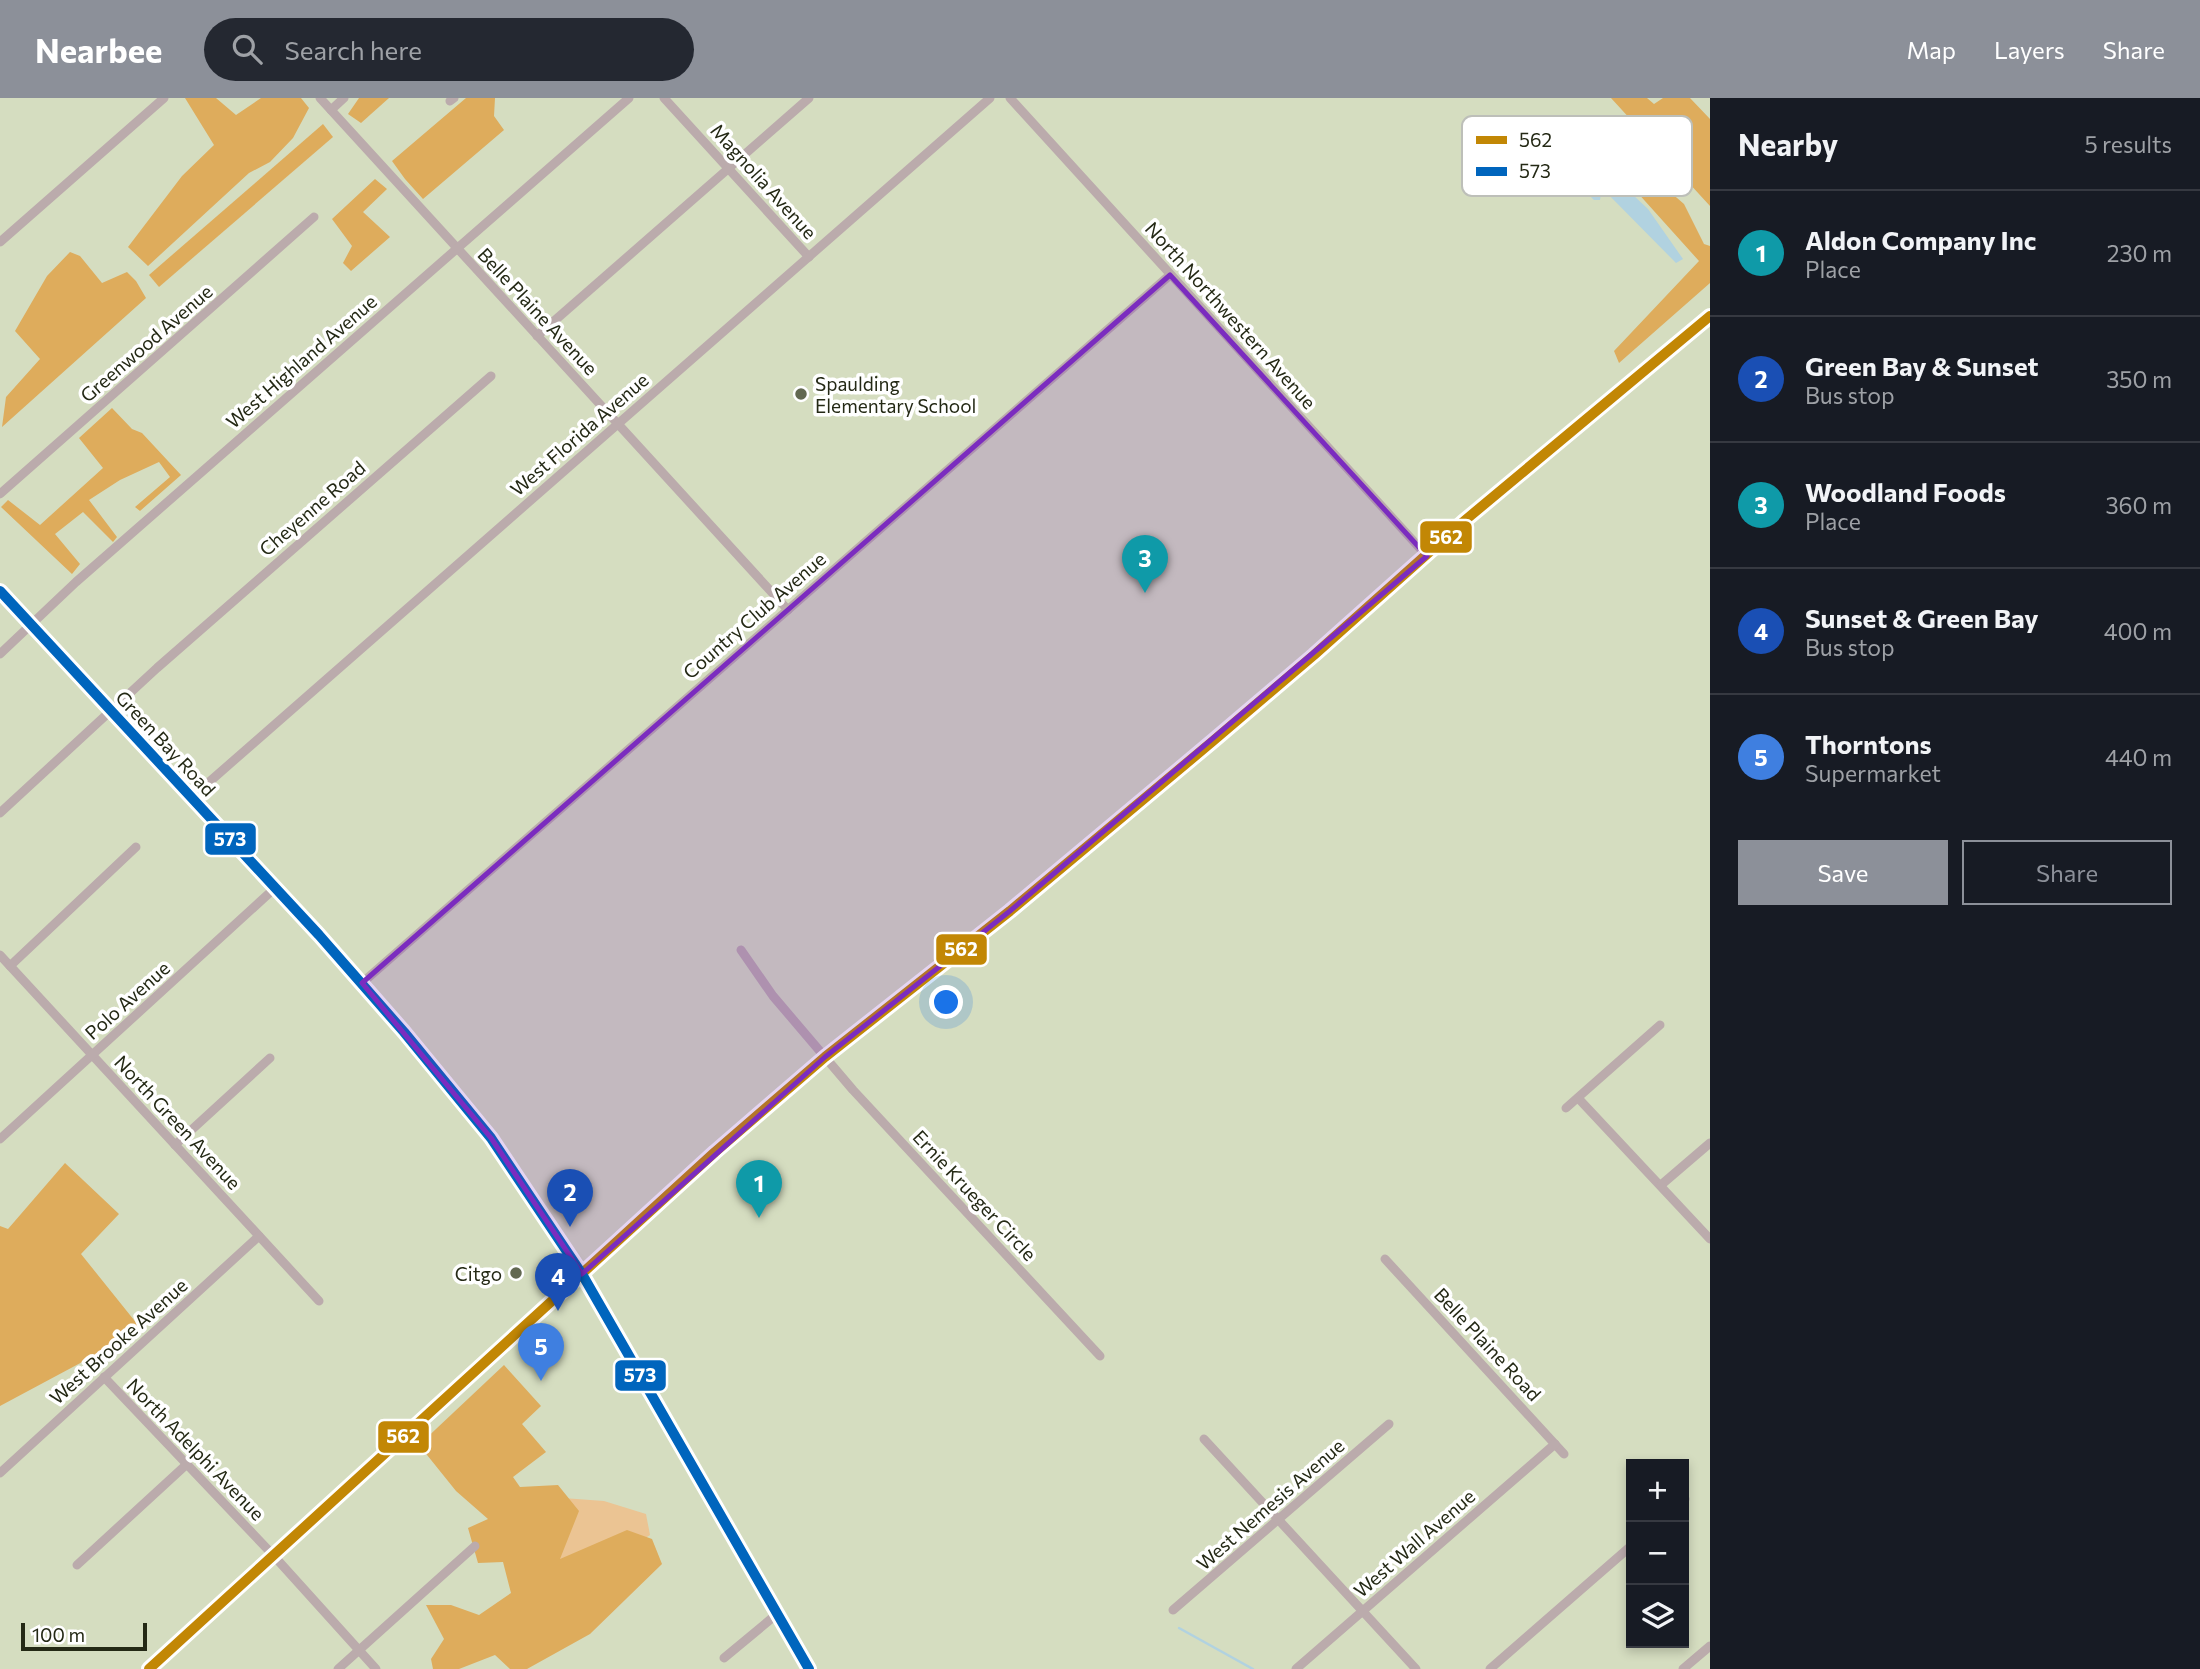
<!DOCTYPE html>
<meta charset="utf-8">
<style>
:root{--surface:#171b24;--page:#242831;--text:#f1f3f6;--muted:#9ea1a6;--line:#363941;--accent:#8c9099}
body{margin:0;font-family:Commissioner,sans-serif;background:var(--page);color:var(--text)}
.controls{position:absolute;right:21px;bottom:21px;display:grid;overflow:hidden;border-radius:0px;box-shadow:0 4px 10px #0003}
.controls button{width:63px;height:63px;display:grid;place-items:center;padding:0;border:0;border-bottom:2px solid var(--line);background:var(--surface);color:var(--text);font:35px sans-serif}
.scale{position:absolute;left:21px;bottom:18px;width:126px;box-sizing:border-box;padding-left:7px;border:4px solid #242915;border-top:0;font-size:19px;line-height:24px;white-space:nowrap;color:#242915;-webkit-text-stroke:5px #fff;paint-order:stroke}
.you{position:absolute;left:947px;top:905px;width:24px;height:24px;margin:-18px;border:5px solid #fff;border-radius:50%;background:#1a73e8;box-shadow:0 0 0 10px #1a73e833}
.badge{display:grid;place-items:center;width:46px;height:46px;border-radius:50%;background:var(--accent);color:#fff;font-size:23px;font-weight:700}
.pin{position:absolute;translate:-50% -58px;filter:drop-shadow(0 2px 4px #0008)}
.pin::after{content:'';position:absolute;top:37px;width:24px;height:21px;background:inherit;clip-path:polygon(0 0,100% 0,50% 100%)}
.list{margin:0;padding:0;list-style:none}
h2{display:flex;justify-content:space-between;align-items:center;height:91px;margin:0;padding:0 28px;font-size:30px}
h2 small{font-size:23px;font-weight:400;color:var(--muted)}
.list li{display:grid;grid-template-columns:46px 1fr auto;gap:21px;align-items:center;box-sizing:border-box;height:126px;padding:0 28px;border-top:2px solid var(--line)}
.list b{display:block;font-size:26px;white-space:nowrap}
.list p{margin:0;font-size:23px;white-space:nowrap;color:var(--muted)}
.list em{font-size:23px;font-style:normal;color:var(--muted)}
.actions{display:flex;gap:14px;padding:21px 28px}
.actions a{flex:1;padding:16px 0;border:2px solid var(--accent);border-radius:0px;text-align:center;font-size:24px;color:var(--accent)}
.actions .main{background:var(--accent);color:#fff}
.icon{flex:none;width:38px;height:38px;fill:none;stroke:currentColor;stroke-width:2;stroke-linecap:round;stroke-linejoin:round}
.map{position:relative;flex:none;width:1710px;height:1571px;overflow:hidden}
header{display:flex;align-items:center;gap:42px;box-sizing:border-box;height:98px;padding:0 35px;background:var(--accent);color:#fff}
header strong{font-size:33px}
nav{display:flex;gap:38px;margin-inline-start:auto;font-size:24px}
.search{width:490px;height:63px;background:var(--page);display:flex;align-items:center;gap:18px;box-sizing:border-box;padding:0 24px;border-radius:38px;color:var(--muted);font-size:26px}
main{display:flex}
aside{flex:1;background:var(--surface)}
.map>svg:first-child{display:block}
</style>
<header>
<strong>Nearbee</strong>
<div class="search"><svg class="icon" aria-label="search" viewBox="0 0 24 24"><circle cx="10" cy="10" r="6"/><path d="M15 15l6 6"/></svg>Search here</div>
<nav><a>Map</a><a>Layers</a><a>Share</a></nav>
</header>
<main>
<div class="map">
<svg width="1710" height="1571" viewBox="0 0 1710 1571">
<rect width="100%" height="100%" fill="#d5ddc0"/>
<polygon fill="#ebc493" points="563,1400 604,1403 646,1416 650,1437 610,1463 549,1463"/>
<g fill="#deac5c">
<polygon points="185,0 216,0 236,17 261,0 301,0 309,10 293,40 270,64 249,75 148,168 128,149 182,78 214,47"/>
<polygon points="359,0 389,0 361,25 348,16"/>
<polygon points="466,0 495,0 494,18 504,32 423,101 405,81 392,63"/>
<polygon points="1611,0 1647,0 1654,6 1663,0 1690,0 1710,21 1710,108"/>
<polygon points="323,26 333,39 159,189 149,177"/>
<polygon points="1604,37 1684,106 1704,146 1710,148 1710,185 1619,265 1614,253 1699,163 1609,63 1597,44"/>
<polygon points="375,81 387,91 363,114 390,139 351,173 343,165 352,148 332,121"/>
<polygon points="70,154 80,158 102,185 127,174 136,183 146,200 2,329 6,299 40,261 15,233 47,178"/>
<polygon points="112,310 132,331 142,335 181,377 140,413 135,409 170,379 159,364 120,382 89,402 117,439 113,444 83,414 55,436 80,466 72,476 1,409 8,402 40,427 103,370 79,340"/>
<polygon points="65,1065 119,1116 81,1156 142,1232 0,1308 0,1128 8,1131"/>
<polygon points="504,1267 541,1308 522,1326 546,1354 513,1379 520,1389 558,1387 579,1413 560,1461 627,1432 652,1441 662,1466 590,1536 527,1571 510,1571 495,1557 459,1571 433,1571 431,1561 444,1541 426,1507 451,1507 479,1517 511,1495 503,1464 478,1465 468,1430 488,1421 456,1393 419,1347"/>
</g>
<polygon fill="#b1d2e0" points="1590,48 1596,50 1603,69 1648,111 1683,161 1676,165 1602,90 1600,102 1594,102 1589,97"/>
<g fill="none" stroke-linecap="round" stroke-linejoin="round">
<polyline stroke="#b1d2e0" stroke-width="2.5" points="1179,1530 1253,1571"/>
<g stroke="#bbabac" stroke-width="9">
<polyline points="320,0 788,512"/>
<polyline points="664,0 809,159"/>
<polyline points="1010,0 1427,458"/>
<polyline points="450,3 454,0"/>
<polyline points="331,12 344,0"/>
<polyline points="0,144 164,0"/>
<polyline points="537,238 809,0"/>
<polyline points="0,396 314,119"/>
<polyline points="0,556 76,484 629,0"/>
<polyline points="192,699 990,0"/>
<polyline points="0,715 157,570 491,278"/>
<polyline points="741,852 773,898 853,992 1100,1258"/>
<polyline points="0,857 319,1203"/>
<polyline points="10,868 136,749"/>
<polyline points="362,885 1170,177"/>
<polyline points="1578,1000 1710,1141"/>
<polyline points="1566,1010 1660,927"/>
<polyline points="0,1041 276,789"/>
<polyline points="175,1047 270,960"/>
<polyline points="1661,1087 1710,1045"/>
<polyline points="1385,1161 1564,1356"/>
<polyline points="104,1279 274,1458 376,1571"/>
<polyline points="1204,1341 1416,1571"/>
<polyline points="0,1375 259,1138"/>
<polyline points="1684,1402 1685,1401"/>
<polyline points="77,1467 187,1366"/>
<polyline points="1173,1512 1389,1326"/>
<polyline points="724,1560 777,1516"/>
<polyline points="149,1571 715,1054 825,959 1010,813 1213,643 1314,557 1463,424 1710,218"/>
<polyline points="338,1571 475,1448"/>
<polyline points="1296,1571 1555,1346"/>
<polyline points="1490,1571 1631,1448"/>
<polyline points="1683,1571 1710,1548"/>
</g>
<polyline stroke="#ab9699" stroke-width="10" points="0,493 319,837 404,934 491,1040 533,1100 582,1176 809,1571"/>
<defs>
<polyline id="bus-1" points="149,1571 715,1054 825,959 1010,813 1213,643 1314,557 1463,424 1710,218"/>
<polyline id="bus-2" points="0,493 319,837 404,934 491,1040 582,1176 809,1571"/>
</defs>
<use href="#bus-1" stroke="#fff" stroke-width="16"/>
<use href="#bus-2" stroke="#fff" stroke-width="16"/>
<use href="#bus-1" stroke="#c28705" stroke-width="10"/>
<use href="#bus-2" stroke="#0065bd" stroke-width="10"/>
</g>
<path fill="#7b2cbf" fill-opacity="0.2" stroke="#7b2cbf" stroke-width="5" stroke-linejoin="round" d="M1170,177L1427,458L1010,813L825,959L582,1176L491,1040L362,885Z"/>
<g fill="#626851" stroke="#fff" stroke-width="2.5">
<circle cx="801" cy="296" r="7"/>
<circle cx="516" cy="1175" r="7"/>
</g>
<g text-anchor="middle" dominant-baseline="central" stroke-width="7" stroke-linejoin="round" paint-order="stroke">
<g font-size="19" fill="#242915" stroke="#fff">
<text transform="translate(764 83) rotate(48)">Magnolia Avenue</text>
<text transform="translate(538 213) rotate(47)">Belle Plaine Avenue</text>
<text transform="translate(1231 217) rotate(48)">North Northwestern Avenue</text>
<text transform="translate(146 245) rotate(-41)">Greenwood Avenue</text>
<text transform="translate(301 263) rotate(-41)">West Highland Avenue</text>
<text transform="translate(579 336) rotate(-41)">West Florida Avenue</text>
<text transform="translate(312 410) rotate(-41)">Cheyenne Road</text>
<text transform="translate(754 517) rotate(-41)">Country Club Avenue</text>
<text transform="translate(166 645) rotate(47)">Green Bay Road</text>
<text transform="translate(127 902) rotate(-42)">Polo Avenue</text>
<text transform="translate(178 1024) rotate(47)">North Green Avenue</text>
<text transform="translate(975 1097) rotate(47)">Ernie Krueger Circle</text>
<text transform="translate(118 1243) rotate(-42)">West Brooke Avenue</text>
<text transform="translate(1488 1246) rotate(47)">Belle Plaine Road</text>
<text transform="translate(196 1351) rotate(46)">North Adelphi Avenue</text>
<text transform="translate(1270 1406) rotate(-41)">West Nemesis Avenue</text>
<text transform="translate(1414 1445) rotate(-41)">West Wall Avenue</text>
</g>
<g font-size="19" fill="#242915" stroke="#fff" text-anchor="start">
<text x="815" y="285">Spaulding<tspan x="815" dy="22">Elementary School</tspan></text>
<text x="502" y="1175" text-anchor="end">Citgo</text>
</g>
</g>
<rect x="1462" y="18" width="230" height="80" rx="10" fill="#fff" stroke="#bdbfb9" stroke-width="2"/>
<rect x="1476" y="38" width="31" height="8" fill="#c28705"/>
<rect x="1476" y="69" width="31" height="9" fill="#0065bd"/>
<g font-size="19" fill="#242915">
<text x="1519" y="49">562</text>
<text x="1519" y="80">573</text>
</g>
<g stroke="#fff" stroke-width="2.5">
<rect x="1419" y="422" width="54" height="34" rx="7" fill="#c28705"/>
<rect x="204" y="724" width="53" height="34" rx="7" fill="#0065bd"/>
<rect x="935" y="835" width="53" height="33" rx="7" fill="#c28705"/>
<rect x="614" y="1261" width="53" height="33" rx="7" fill="#0065bd"/>
<rect x="377" y="1322" width="53" height="34" rx="7" fill="#c28705"/>
</g>
<g font-size="19" text-anchor="middle" font-weight="bold" fill="#fff">
<text x="1446" y="446">562</text>
<text x="230" y="748">573</text>
<text x="961" y="858">562</text>
<text x="640" y="1284">573</text>
<text x="403" y="1345">562</text>
</g>
</svg>
<div class="controls">
<button>+</button>
<button>−</button>
<button><svg class="icon" aria-label="layers" viewBox="0 0 24 24"><path d="M12 4l9 5-9 5-9-5zM3 14l9 5 9-5"/></svg></button>
</div>
<div class="scale">100 m</div>
<div class="you"></div>
<div class="pin badge" style="left:759px;top:1120px;background:#0f9aa8">1</div>
<div class="pin badge" style="left:570px;top:1129px;background:#1a4fb4">2</div>
<div class="pin badge" style="left:1145px;top:495px;background:#0f9aa8">3</div>
<div class="pin badge" style="left:558px;top:1213px;background:#1a4fb4">4</div>
<div class="pin badge" style="left:541px;top:1283px;background:#3f7fe0">5</div>
</div>
<aside>
<h2>Nearby<small>5 results</small></h2>
<ul class="list">
<li><span class="badge" style="background:#0f9aa8">1</span><div><b>Aldon Company Inc</b><p>Place</p></div><em>230 m</em></li>
<li><span class="badge" style="background:#1a4fb4">2</span><div><b>Green Bay &amp; Sunset</b><p>Bus stop</p></div><em>350 m</em></li>
<li><span class="badge" style="background:#0f9aa8">3</span><div><b>Woodland Foods</b><p>Place</p></div><em>360 m</em></li>
<li><span class="badge" style="background:#1a4fb4">4</span><div><b>Sunset &amp; Green Bay</b><p>Bus stop</p></div><em>400 m</em></li>
<li><span class="badge" style="background:#3f7fe0">5</span><div><b>Thorntons</b><p>Supermarket</p></div><em>440 m</em></li>
</ul>
<div class="actions"><a class="main">Save</a><a>Share</a></div>
</aside>
</main>
